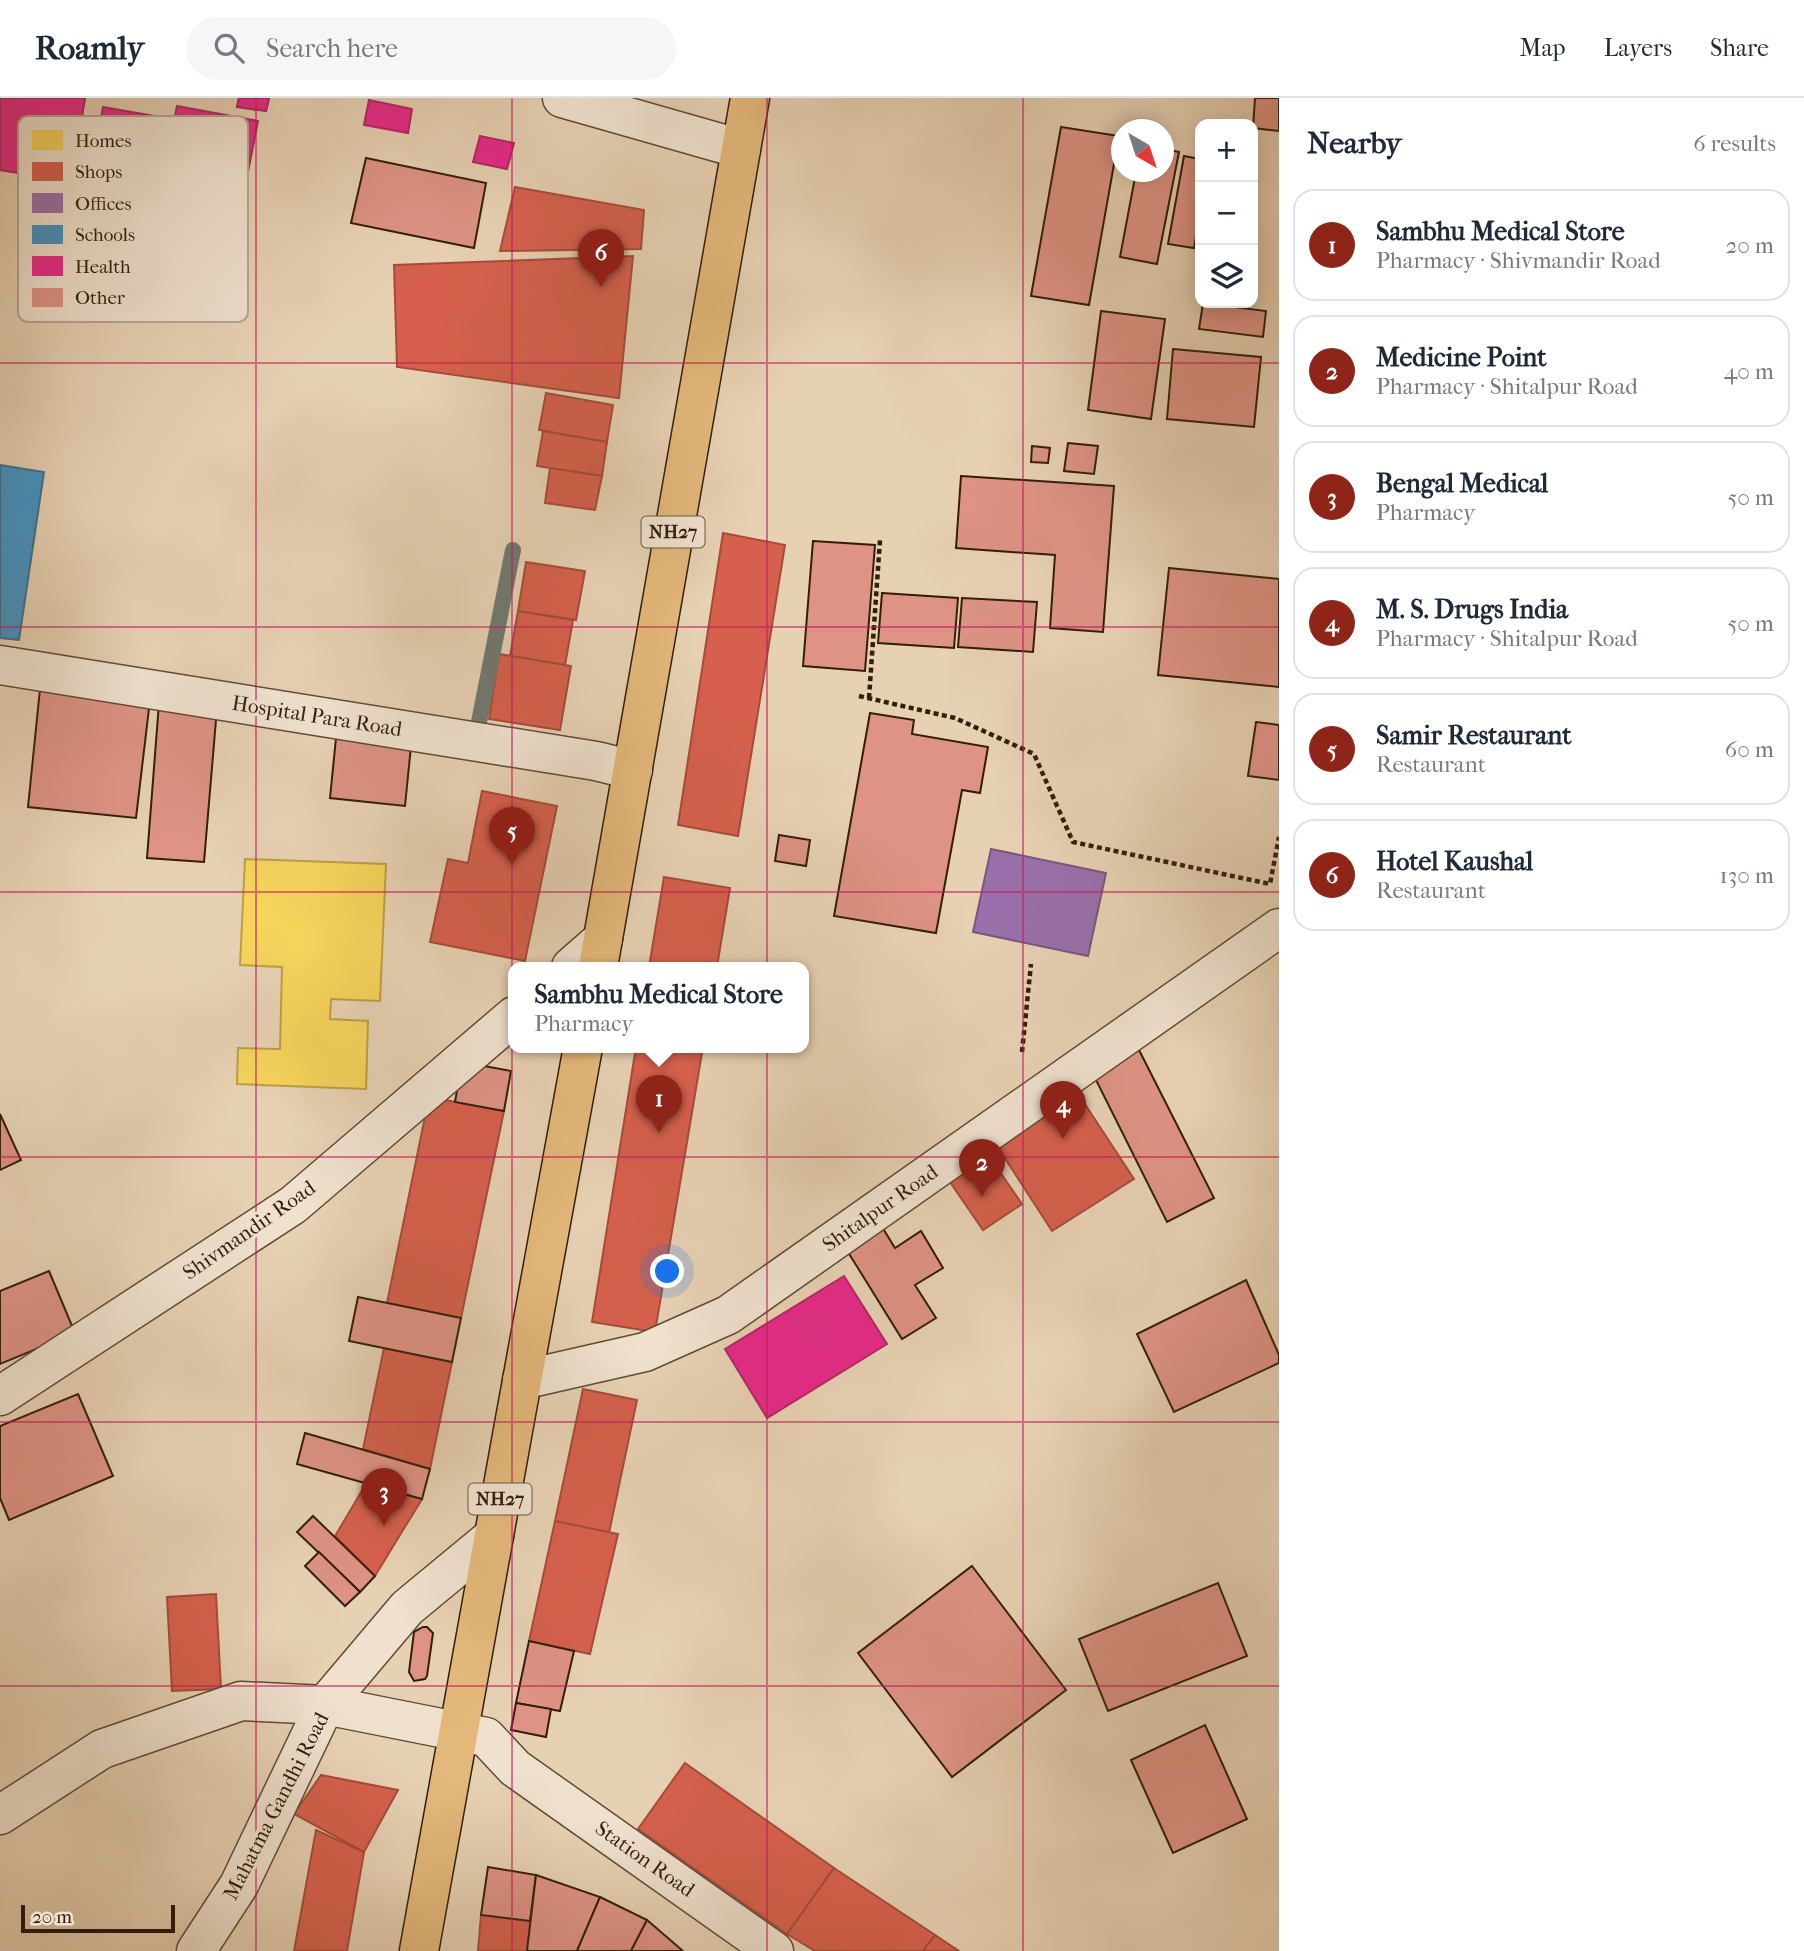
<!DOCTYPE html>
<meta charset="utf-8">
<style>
:root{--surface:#fff;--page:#f6f6f7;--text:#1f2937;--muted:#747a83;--line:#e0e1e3;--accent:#8f2418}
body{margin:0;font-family:"IM FELL French Canon",serif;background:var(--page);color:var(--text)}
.controls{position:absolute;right:21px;top:21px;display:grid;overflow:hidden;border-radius:14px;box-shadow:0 4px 18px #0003}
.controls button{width:63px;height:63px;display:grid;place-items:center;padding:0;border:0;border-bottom:2px solid var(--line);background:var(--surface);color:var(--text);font:35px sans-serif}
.compass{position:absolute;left:1111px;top:21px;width:63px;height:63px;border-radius:50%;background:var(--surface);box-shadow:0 4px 18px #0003;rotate:141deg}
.scale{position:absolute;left:21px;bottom:18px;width:154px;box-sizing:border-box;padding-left:7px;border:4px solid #331e0c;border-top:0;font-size:19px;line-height:24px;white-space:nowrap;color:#331e0c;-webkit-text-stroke:5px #efe1ce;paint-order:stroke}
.you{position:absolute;left:668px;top:1174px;width:24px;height:24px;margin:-18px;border:5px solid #fff;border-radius:50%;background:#1a73e8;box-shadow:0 0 0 10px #1a73e833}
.badge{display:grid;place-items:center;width:46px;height:46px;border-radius:50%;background:var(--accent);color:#fff;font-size:23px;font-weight:700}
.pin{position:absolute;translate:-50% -58px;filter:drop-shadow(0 2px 4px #0008)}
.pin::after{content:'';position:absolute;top:37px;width:24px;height:21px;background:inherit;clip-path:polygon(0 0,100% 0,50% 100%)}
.popup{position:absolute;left:508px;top:864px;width:301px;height:91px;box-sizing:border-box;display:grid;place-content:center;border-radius:14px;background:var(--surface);filter:drop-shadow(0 2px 5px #0005);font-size:23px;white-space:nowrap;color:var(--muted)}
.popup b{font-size:26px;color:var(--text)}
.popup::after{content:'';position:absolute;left:50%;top:100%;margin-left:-14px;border:14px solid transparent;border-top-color:var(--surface)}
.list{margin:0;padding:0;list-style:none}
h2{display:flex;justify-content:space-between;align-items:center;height:91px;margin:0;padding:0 28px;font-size:30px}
h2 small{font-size:23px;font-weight:400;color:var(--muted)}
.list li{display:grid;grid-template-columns:46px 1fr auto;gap:21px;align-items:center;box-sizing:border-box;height:112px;margin:0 14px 14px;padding:0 14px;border:2px solid var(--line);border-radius:21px}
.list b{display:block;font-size:26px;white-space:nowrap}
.list p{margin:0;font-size:23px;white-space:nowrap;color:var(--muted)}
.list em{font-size:23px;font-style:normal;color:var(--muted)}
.icon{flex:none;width:38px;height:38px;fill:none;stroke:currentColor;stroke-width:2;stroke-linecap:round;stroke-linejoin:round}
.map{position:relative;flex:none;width:1279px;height:1853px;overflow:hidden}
header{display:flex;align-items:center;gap:42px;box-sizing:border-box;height:98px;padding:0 35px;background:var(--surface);border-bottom:2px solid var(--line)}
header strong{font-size:33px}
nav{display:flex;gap:38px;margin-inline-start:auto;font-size:24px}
.search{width:490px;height:63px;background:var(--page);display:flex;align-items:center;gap:18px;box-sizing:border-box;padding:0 24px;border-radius:38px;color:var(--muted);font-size:26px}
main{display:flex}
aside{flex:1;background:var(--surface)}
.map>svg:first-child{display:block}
</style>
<header>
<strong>Roamly</strong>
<div class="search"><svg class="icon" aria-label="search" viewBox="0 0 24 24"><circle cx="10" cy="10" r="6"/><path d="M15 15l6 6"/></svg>Search here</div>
<nav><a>Map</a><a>Layers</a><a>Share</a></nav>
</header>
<main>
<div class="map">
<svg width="1279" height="1853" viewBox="0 0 1279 1853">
<rect width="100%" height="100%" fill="#e7d1b3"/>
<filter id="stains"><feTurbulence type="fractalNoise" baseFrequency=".00286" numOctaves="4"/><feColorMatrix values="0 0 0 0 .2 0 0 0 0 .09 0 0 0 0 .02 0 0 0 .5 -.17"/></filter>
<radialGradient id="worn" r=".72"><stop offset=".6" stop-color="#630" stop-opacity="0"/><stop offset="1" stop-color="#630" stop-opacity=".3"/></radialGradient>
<polygon fill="#f6d55c" stroke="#bc9e44" stroke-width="2" points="245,761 386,766 380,903 331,901 330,921 368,923 366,991 237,986 238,950 280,951 282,869 240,867"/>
<g fill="#d6604d" stroke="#a54c3a" stroke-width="2">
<polygon points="515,89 644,112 641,151 500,153"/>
<polygon points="633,158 619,300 397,269 394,167"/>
<polygon points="546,295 613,307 607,344 539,332"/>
<polygon points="543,333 607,344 602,378 537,368"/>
<polygon points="550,370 602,378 595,412 545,405"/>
<polygon points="723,435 785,447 738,738 678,727"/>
<polygon points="526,464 585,473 576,522 518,513"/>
<polygon points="518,513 573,522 565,567 510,558"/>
<polygon points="499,556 571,568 560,632 489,621"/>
<polygon points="482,693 557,708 525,863 430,844 448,761 468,765"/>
<polygon points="664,779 730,790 717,869 649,869"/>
<polygon points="636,949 703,949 655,1234 592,1224"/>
<polygon points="1075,991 1134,1081 1052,1133 995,1045"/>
<polygon points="429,999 504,1013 461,1220 387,1205"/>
<polygon points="989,1058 1022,1106 983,1132 950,1084"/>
<polygon points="384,1250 452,1264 430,1371 363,1351"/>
<polygon points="583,1291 637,1302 609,1435 555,1423"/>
<polygon points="366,1386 422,1401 375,1478 335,1438"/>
<polygon points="555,1423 618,1436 590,1556 529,1543"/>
<polygon points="216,1496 221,1591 172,1593 167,1499"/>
<polygon points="685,1665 834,1770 787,1836 638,1731"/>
<polygon points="321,1677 398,1692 364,1754 294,1716"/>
<polygon points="316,1732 364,1754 347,1853 294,1853"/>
<polygon points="834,1770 935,1837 923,1853 815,1853 787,1836"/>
<polygon points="481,1817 530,1823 527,1853 478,1853"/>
<polygon points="935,1837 959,1853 923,1853"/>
</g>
<polygon fill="#9970ab" stroke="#7a577b" stroke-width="2" points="991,751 1106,775 1088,858 973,834"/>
<polygon fill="#4393c3" stroke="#3e708c" stroke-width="2" points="0,367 44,374 19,542 0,540"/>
<g fill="#e7298a" stroke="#b12664" stroke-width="2">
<polygon points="0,0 85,0 71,83 0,72"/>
<polygon points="0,0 85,0 71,83 0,72"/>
<polygon points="239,0 269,0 266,13 237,9"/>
<polygon points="239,0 269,0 266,13 237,9"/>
<polygon points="369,2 412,11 408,35 364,27"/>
<polygon points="177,8 258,23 245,89 164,74"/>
<polygon points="103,9 155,18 142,95 89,86"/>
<polygon points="480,38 514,45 507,71 473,64"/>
<polygon points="844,1178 887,1246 767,1320 725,1251"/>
</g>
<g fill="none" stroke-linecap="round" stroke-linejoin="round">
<polyline stroke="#707971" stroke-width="16" points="478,629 513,452"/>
</g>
<g fill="#de9384" stroke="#331e0c" stroke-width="2">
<polygon points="1255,0 1279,0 1279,33 1253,30"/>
<polygon points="1061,29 1119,38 1089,207 1031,198"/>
<polygon points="1164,51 1179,54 1157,166 1120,159 1136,74 1164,74"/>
<polygon points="1184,58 1200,61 1200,115 1194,150 1168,146"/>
<polygon points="366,60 486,85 474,150 351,125"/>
<polygon points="1203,205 1266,213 1263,239 1199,231"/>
<polygon points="1101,213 1165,221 1151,321 1088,312"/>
<polygon points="1173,251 1261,259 1254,329 1167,321"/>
<polygon points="1068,345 1098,348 1094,376 1064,373"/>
<polygon points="1032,348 1050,350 1048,365 1031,364"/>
<polygon points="961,378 1114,388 1103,534 1050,530 1055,457 956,450"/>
<polygon points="813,443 875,447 865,573 803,568"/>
<polygon points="1169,470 1279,481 1279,589 1158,577"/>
<polygon points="882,495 958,500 954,550 878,545"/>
<polygon points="962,500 1037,504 1033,554 958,549"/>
<polygon points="40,591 150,602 136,720 28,709"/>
<polygon points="159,605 217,610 204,764 147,760"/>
<polygon points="870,615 914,622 912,636 988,649 980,695 962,692 936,835 834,818"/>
<polygon points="1256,624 1279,627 1279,682 1248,678"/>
<polygon points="336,640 411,648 405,708 330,700"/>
<polygon points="779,737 810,742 806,768 775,763"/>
<polygon points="1136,946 1214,1100 1167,1124 1090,970"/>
<polygon points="462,964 511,973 504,1013 455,1004"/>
<polygon points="0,1016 21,1062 0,1072"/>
<polygon points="879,1124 895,1150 921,1133 943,1170 915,1187 936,1220 902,1241 843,1146"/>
<polygon points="49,1173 75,1235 0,1266 0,1193"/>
<polygon points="1246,1182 1279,1257 1279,1265 1174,1314 1137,1236"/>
<polygon points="358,1199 461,1220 452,1264 349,1243"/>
<polygon points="78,1296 113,1378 9,1422 0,1400 0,1328"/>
<polygon points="305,1335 430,1371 422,1401 297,1366"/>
<polygon points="313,1418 375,1478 360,1494 297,1434"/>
<polygon points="319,1454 360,1494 345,1508 305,1468"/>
<polygon points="972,1468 1066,1592 952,1679 858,1555"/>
<polygon points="1218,1485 1247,1558 1108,1613 1079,1541"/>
<polygon points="423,1529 427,1529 433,1535 427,1578 425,1581 414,1583 409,1574 414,1534"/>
<polygon points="529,1543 574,1553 560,1613 516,1605"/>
<polygon points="516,1605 551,1611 546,1639 511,1632"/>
<polygon points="1205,1627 1247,1721 1173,1755 1131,1662"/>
<polygon points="488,1769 536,1777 530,1823 481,1817"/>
<polygon points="536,1777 600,1799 577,1853 527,1853"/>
<polygon points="600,1799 647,1822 631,1853 577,1853"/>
<polygon points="647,1822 683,1853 631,1853"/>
</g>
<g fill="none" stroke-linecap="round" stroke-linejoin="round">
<defs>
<g id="minor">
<polyline points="562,0 741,51"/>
<polyline points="0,567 596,663 633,672"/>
<polyline points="571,869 603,841"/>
<polyline points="522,1282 645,1254 728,1217 1279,830"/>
<polyline points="0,1298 293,1107 514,918"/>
<polyline points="0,1717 102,1651 241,1603 325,1607 407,1510 494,1438"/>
<polyline points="196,1853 239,1787 325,1607 486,1639 515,1670 774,1853"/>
</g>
<g id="major">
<polyline points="598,869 750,0"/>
<path d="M419,1853C474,1552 527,1250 583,949"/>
</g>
</defs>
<use href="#minor" stroke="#604b36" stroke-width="41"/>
<use href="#major" stroke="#331e0c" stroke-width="41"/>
<g stroke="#331e0c" stroke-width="4.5" stroke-dasharray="5 3.5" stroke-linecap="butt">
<polyline points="859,598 955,620 1034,656 1073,744 1270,786 1279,739"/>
<polyline points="869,600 880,442"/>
<polyline points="1022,954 1031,866"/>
</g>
<use href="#minor" stroke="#efe1ce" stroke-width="38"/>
<use href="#major" stroke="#e4b87a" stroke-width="38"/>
</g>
<path fill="none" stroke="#c2185b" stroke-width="2" stroke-opacity="0.55" d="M256,0V1853M512,0V1853M767,0V1853M1023,0V1853M0,265H1279M0,529H1279M0,794H1279M0,1059H1279M0,1324H1279M0,1588H1279"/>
<g text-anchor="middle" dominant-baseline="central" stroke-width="7" stroke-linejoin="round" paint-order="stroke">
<g fill="#efe1ce" stroke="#6b5846" stroke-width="2">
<rect x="641.5" y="418.5" width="63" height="31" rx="5"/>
<rect x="468.5" y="1385.5" width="63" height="31" rx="5"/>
</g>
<g font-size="19" font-weight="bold" fill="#331e0c">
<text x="673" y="434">NH27</text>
<text x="500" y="1401">NH27</text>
</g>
<g font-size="21" fill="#331e0c" stroke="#efe1ce">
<text transform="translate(317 618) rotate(9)">Hospital Para Road</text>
<text transform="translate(880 1110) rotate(-35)">Shitalpur Road</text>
<text transform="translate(249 1132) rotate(-35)">Shivmandir Road</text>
<text transform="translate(276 1708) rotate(-63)">Mahatma Gandhi Road</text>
<text transform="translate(645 1761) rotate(35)">Station Road</text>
</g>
</g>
<rect x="18" y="18" width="230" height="206" rx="10" fill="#efe1ce" stroke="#b7a694" stroke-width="2"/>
<rect x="32" y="32" width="31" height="20" fill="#f6d55c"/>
<rect x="32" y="64" width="31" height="19" fill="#d6604d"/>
<rect x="32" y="95" width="31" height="20" fill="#9970ab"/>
<rect x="32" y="127" width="31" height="19" fill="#4393c3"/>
<rect x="32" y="158" width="31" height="20" fill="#e7298a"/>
<rect x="32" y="190" width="31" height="19" fill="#de9384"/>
<g font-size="19" fill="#331e0c">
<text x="75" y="49">Homes</text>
<text x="75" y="80">Shops</text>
<text x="75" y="112">Offices</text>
<text x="75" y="143">Schools</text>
<text x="75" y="175">Health</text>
<text x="75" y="206">Other</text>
</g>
<rect width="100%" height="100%" filter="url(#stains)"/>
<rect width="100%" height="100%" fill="url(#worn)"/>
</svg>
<div class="controls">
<button>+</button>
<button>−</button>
<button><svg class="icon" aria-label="layers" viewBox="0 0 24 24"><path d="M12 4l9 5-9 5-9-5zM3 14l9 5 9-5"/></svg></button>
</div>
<svg class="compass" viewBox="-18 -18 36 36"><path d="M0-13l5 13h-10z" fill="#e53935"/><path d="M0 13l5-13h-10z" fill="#747a83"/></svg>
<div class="scale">20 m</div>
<div class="you"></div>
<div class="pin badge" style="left:659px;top:1035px">1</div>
<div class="popup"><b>Sambhu Medical Store</b>Pharmacy</div>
<div class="pin badge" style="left:982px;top:1099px">2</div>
<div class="pin badge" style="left:384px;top:1428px">3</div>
<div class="pin badge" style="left:1063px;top:1041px">4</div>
<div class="pin badge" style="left:512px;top:767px">5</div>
<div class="pin badge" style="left:601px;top:189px">6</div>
</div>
<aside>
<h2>Nearby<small>6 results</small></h2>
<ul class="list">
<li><span class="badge">1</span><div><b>Sambhu Medical Store</b><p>Pharmacy · Shivmandir Road</p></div><em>20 m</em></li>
<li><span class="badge">2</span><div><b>Medicine Point</b><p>Pharmacy · Shitalpur Road</p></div><em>40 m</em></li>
<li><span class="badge">3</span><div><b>Bengal Medical</b><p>Pharmacy</p></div><em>50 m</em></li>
<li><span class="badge">4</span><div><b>M. S. Drugs India</b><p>Pharmacy · Shitalpur Road</p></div><em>50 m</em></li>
<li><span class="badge">5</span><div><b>Samir Restaurant</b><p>Restaurant</p></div><em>60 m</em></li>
<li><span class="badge">6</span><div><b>Hotel Kaushal</b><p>Restaurant</p></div><em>130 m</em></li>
</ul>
</aside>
</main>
